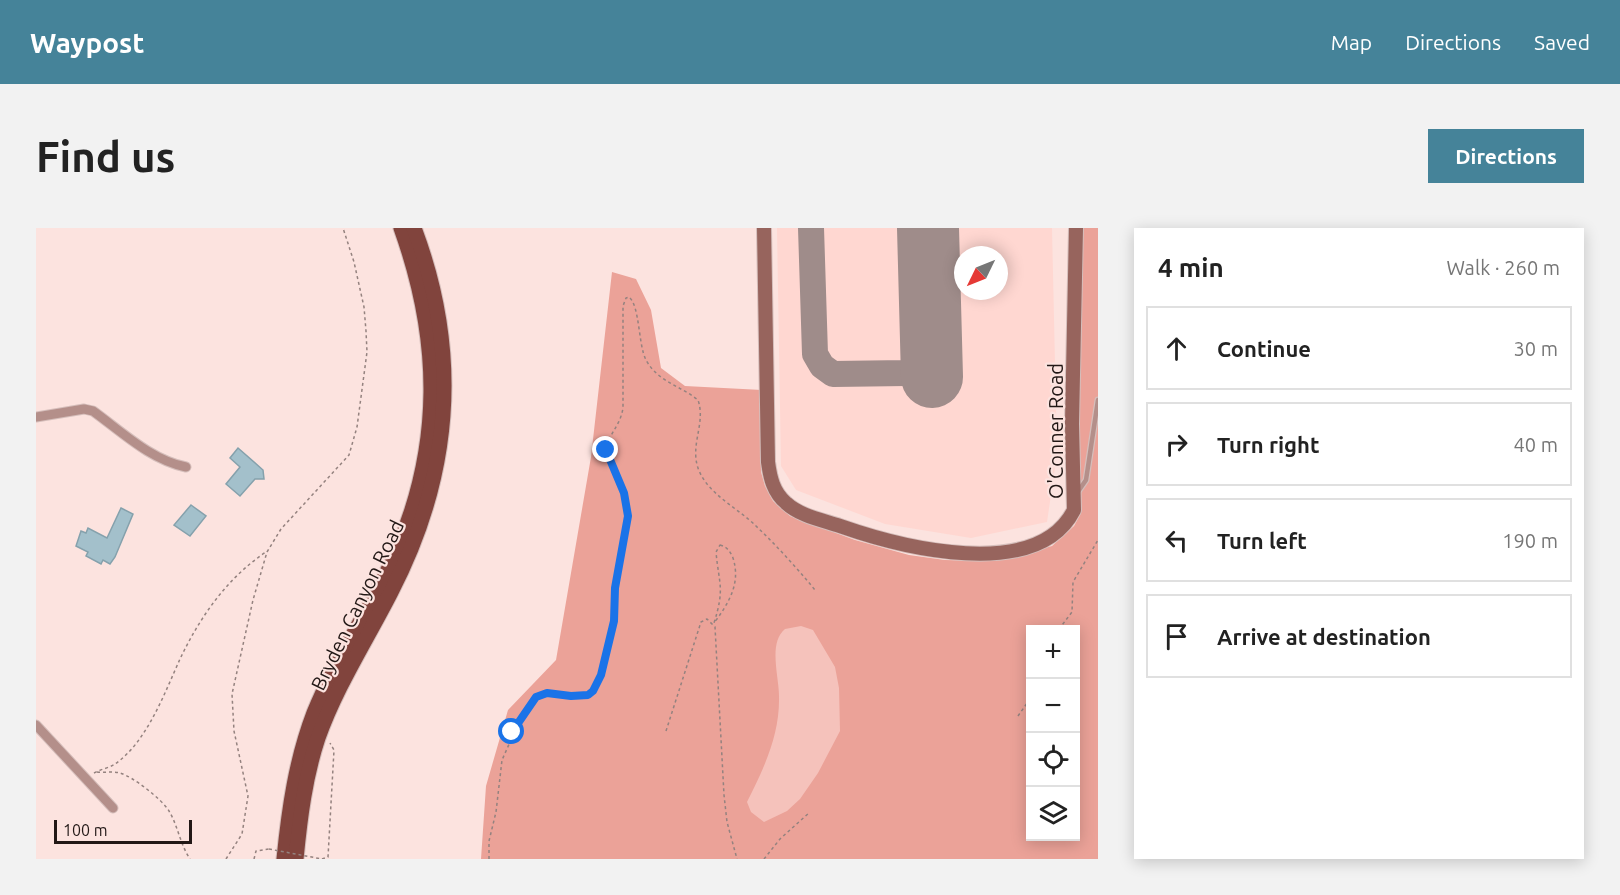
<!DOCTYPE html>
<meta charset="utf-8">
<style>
:root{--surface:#fff;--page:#f2f2f2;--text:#222;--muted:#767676;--line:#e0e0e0;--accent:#458399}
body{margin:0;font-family:Ubuntu,sans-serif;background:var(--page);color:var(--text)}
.controls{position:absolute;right:18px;bottom:18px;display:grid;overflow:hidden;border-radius:0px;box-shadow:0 3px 15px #0003}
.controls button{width:54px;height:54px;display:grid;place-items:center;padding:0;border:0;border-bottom:2px solid var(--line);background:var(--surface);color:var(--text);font:30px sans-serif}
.compass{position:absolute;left:918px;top:18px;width:54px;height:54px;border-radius:50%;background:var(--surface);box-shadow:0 3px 15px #0003;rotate:227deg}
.scale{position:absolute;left:18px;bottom:15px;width:138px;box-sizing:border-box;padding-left:6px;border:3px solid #221816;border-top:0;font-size:16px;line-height:21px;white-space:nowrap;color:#221816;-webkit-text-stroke:4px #fce3df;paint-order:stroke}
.stop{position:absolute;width:18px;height:18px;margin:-14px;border:4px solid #1a73e8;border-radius:50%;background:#fff}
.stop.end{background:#1a73e8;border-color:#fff;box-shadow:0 2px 6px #0008}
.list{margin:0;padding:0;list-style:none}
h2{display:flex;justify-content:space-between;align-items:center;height:78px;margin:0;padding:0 24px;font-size:26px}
h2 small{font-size:20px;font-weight:400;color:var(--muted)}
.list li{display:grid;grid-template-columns:39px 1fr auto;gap:18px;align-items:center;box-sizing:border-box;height:84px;margin:0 12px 12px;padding:0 12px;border:2px solid var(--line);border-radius:0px}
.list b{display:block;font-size:22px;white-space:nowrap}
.list em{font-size:20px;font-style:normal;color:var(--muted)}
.icon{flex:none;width:33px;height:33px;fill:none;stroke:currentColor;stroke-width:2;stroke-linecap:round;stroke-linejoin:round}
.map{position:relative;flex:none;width:1062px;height:631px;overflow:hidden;border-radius:0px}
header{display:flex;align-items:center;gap:36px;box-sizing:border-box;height:84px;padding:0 30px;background:var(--accent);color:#fff}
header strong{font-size:28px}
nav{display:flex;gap:33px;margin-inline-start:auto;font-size:21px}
.intro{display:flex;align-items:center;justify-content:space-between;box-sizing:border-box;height:144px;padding:0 36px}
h1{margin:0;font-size:42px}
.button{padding:15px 27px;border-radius:0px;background:var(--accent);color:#fff;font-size:21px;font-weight:700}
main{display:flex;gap:36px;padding:0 36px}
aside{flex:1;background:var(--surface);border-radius:0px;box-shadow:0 3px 15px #0003}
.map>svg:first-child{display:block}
</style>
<header>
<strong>Waypost</strong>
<nav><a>Map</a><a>Directions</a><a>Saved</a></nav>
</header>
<div class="intro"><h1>Find us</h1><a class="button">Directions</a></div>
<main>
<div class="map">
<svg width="1062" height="631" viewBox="0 0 1062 631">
<rect width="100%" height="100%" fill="#fce3df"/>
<path fill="#ffd7d1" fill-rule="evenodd" d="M741,0H1016L1021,226L1011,294L935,310L849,296L760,262L745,238ZM927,27H963V63H927Z"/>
<path fill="#eba298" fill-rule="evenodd" d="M1047,0H1062V631H445L450,558L472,482L520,432L555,229L576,44L600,51L615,82L625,140L649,158L726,162L725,244L729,258L737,273L754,288L819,312L873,327L909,332L945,333L976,329L1016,318L1038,298L1045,285L1043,196ZM994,401H1040V608H994Z"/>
<path fill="#f5c2bb" d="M765,398L777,402L799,439L803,460L804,503L782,545L764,571L751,583L728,594L715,584L711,574C728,540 744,507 743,468C743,448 732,415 749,401Z"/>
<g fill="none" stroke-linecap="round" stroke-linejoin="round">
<polyline stroke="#9f8c8a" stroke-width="26" points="775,0 779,126 786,138 797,146 870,145 887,136 895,111"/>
<polyline stroke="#9f8c8a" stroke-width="62" points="892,0 896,149"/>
</g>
<g fill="#a3c0cb" stroke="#85a1ac" stroke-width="1.5">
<polygon points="202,220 227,242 228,251 219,251 204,268 190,256 204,239 194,230"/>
<polygon points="155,277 170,288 154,308 138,297"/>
<polygon points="85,280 97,286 79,329 74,336 67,332 65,336 50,328 52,324 40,318 45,303 50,305 52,300 71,310"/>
</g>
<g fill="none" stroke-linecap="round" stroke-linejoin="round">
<defs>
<polyline id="lane" points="1041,265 1050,252 1062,172"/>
<g id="street">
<path d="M0,189L48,181L57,183C86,204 115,232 150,239"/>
<polyline points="0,497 77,580"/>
</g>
<path id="secondary" d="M728,0L732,234C734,249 737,264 750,275C764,288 786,292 804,298C864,319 1001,355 1038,282L1036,196L1040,0"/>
<g id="primary">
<path d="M248,631C253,581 260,532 278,485C300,430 335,381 359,327C407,217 405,112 365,0"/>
<path d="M260,631C264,590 269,549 282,510C300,459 330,413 355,364C416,246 425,124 378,0"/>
</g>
</defs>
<use href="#lane" stroke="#d5bebb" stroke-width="7"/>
<use href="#street" stroke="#d5bebb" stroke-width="11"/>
<use href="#secondary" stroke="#d5bebb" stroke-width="16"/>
<use href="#primary" stroke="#d5bebb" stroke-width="17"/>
<g stroke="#94827f" stroke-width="1.5" stroke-dasharray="3 3" stroke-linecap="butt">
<path d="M684,317C691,319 694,323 697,330C705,355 693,375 678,395C689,360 683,357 680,324Z"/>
<polyline points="1023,401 1036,384 1037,354 1062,312"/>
<polyline points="982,488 994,471"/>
<polyline points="630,503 665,394 671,391 679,399 688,567 691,594 701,631"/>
<path d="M61,544C69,545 77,543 84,545C96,548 127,572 133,583C142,598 144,616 154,631"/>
<path d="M58,545C65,541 73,540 79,536C111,514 129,464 144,431C164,389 191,350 230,324"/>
<polyline points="190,631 206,606 212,568 198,503 196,466 217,372 231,324 245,301 313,227 321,199 331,124 330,103 328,79 318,34 307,0"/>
<polyline points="218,631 220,623 233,621"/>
<polyline points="286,631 292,629 298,522 294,515"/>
<path d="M453,631V613L460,584L466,532L487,485L500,469L511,465L535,468L552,467L557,463L565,447L578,393L579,360L592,288L588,265L570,222C572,206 584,199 587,180V78L590,70L593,69C604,78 602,116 610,132C622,154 645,158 662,172C670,195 654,216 662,240C671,266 702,280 720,298C741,318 761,340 779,362"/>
<polyline points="728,631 744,611 774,584"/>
</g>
<use href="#lane" stroke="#b48f8a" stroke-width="4.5"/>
<use href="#street" stroke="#b48f8a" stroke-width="9"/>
<use href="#secondary" stroke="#97645d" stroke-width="14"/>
<use href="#primary" stroke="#81443d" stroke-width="15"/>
<polyline stroke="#94827f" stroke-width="1.5" stroke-dasharray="3 3" stroke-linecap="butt" points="233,621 286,631"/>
</g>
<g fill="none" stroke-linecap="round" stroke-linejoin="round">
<polyline stroke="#1a73e8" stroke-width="8" points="476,504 500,469 511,465 535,468 552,467 557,463 565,447 578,393 579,360 592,288 588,265 570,222"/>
</g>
<g text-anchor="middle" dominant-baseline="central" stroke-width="4.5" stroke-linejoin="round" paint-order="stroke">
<g font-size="20" fill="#221816" stroke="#fce3df">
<text transform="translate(1019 203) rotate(-90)">O'Conner Road</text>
<text transform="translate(321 377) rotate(-64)">Bryden Canyon Road</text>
</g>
</g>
</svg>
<div class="controls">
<button>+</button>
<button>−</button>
<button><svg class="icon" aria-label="locate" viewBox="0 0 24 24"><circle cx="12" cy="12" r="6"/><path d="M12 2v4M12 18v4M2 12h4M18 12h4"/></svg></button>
<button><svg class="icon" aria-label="layers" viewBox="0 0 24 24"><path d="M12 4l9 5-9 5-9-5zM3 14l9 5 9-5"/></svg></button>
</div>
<svg class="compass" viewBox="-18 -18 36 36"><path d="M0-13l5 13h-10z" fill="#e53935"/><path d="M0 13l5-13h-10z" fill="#767676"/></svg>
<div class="scale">100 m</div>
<div class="stop" style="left:476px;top:504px"></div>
<div class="stop end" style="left:570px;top:222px"></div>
</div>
<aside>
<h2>4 min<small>Walk · 260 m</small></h2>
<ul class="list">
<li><svg class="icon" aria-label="ahead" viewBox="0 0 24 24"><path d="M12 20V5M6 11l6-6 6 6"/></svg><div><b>Continue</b></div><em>30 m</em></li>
<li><svg class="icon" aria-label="right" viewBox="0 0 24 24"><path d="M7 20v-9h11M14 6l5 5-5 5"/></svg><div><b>Turn right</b></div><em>40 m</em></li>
<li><svg class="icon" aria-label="left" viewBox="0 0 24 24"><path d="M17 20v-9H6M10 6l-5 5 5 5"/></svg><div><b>Turn left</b></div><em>190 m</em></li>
<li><svg class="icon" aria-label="arrive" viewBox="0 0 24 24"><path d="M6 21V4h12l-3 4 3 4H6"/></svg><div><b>Arrive at destination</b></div></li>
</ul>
</aside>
</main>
